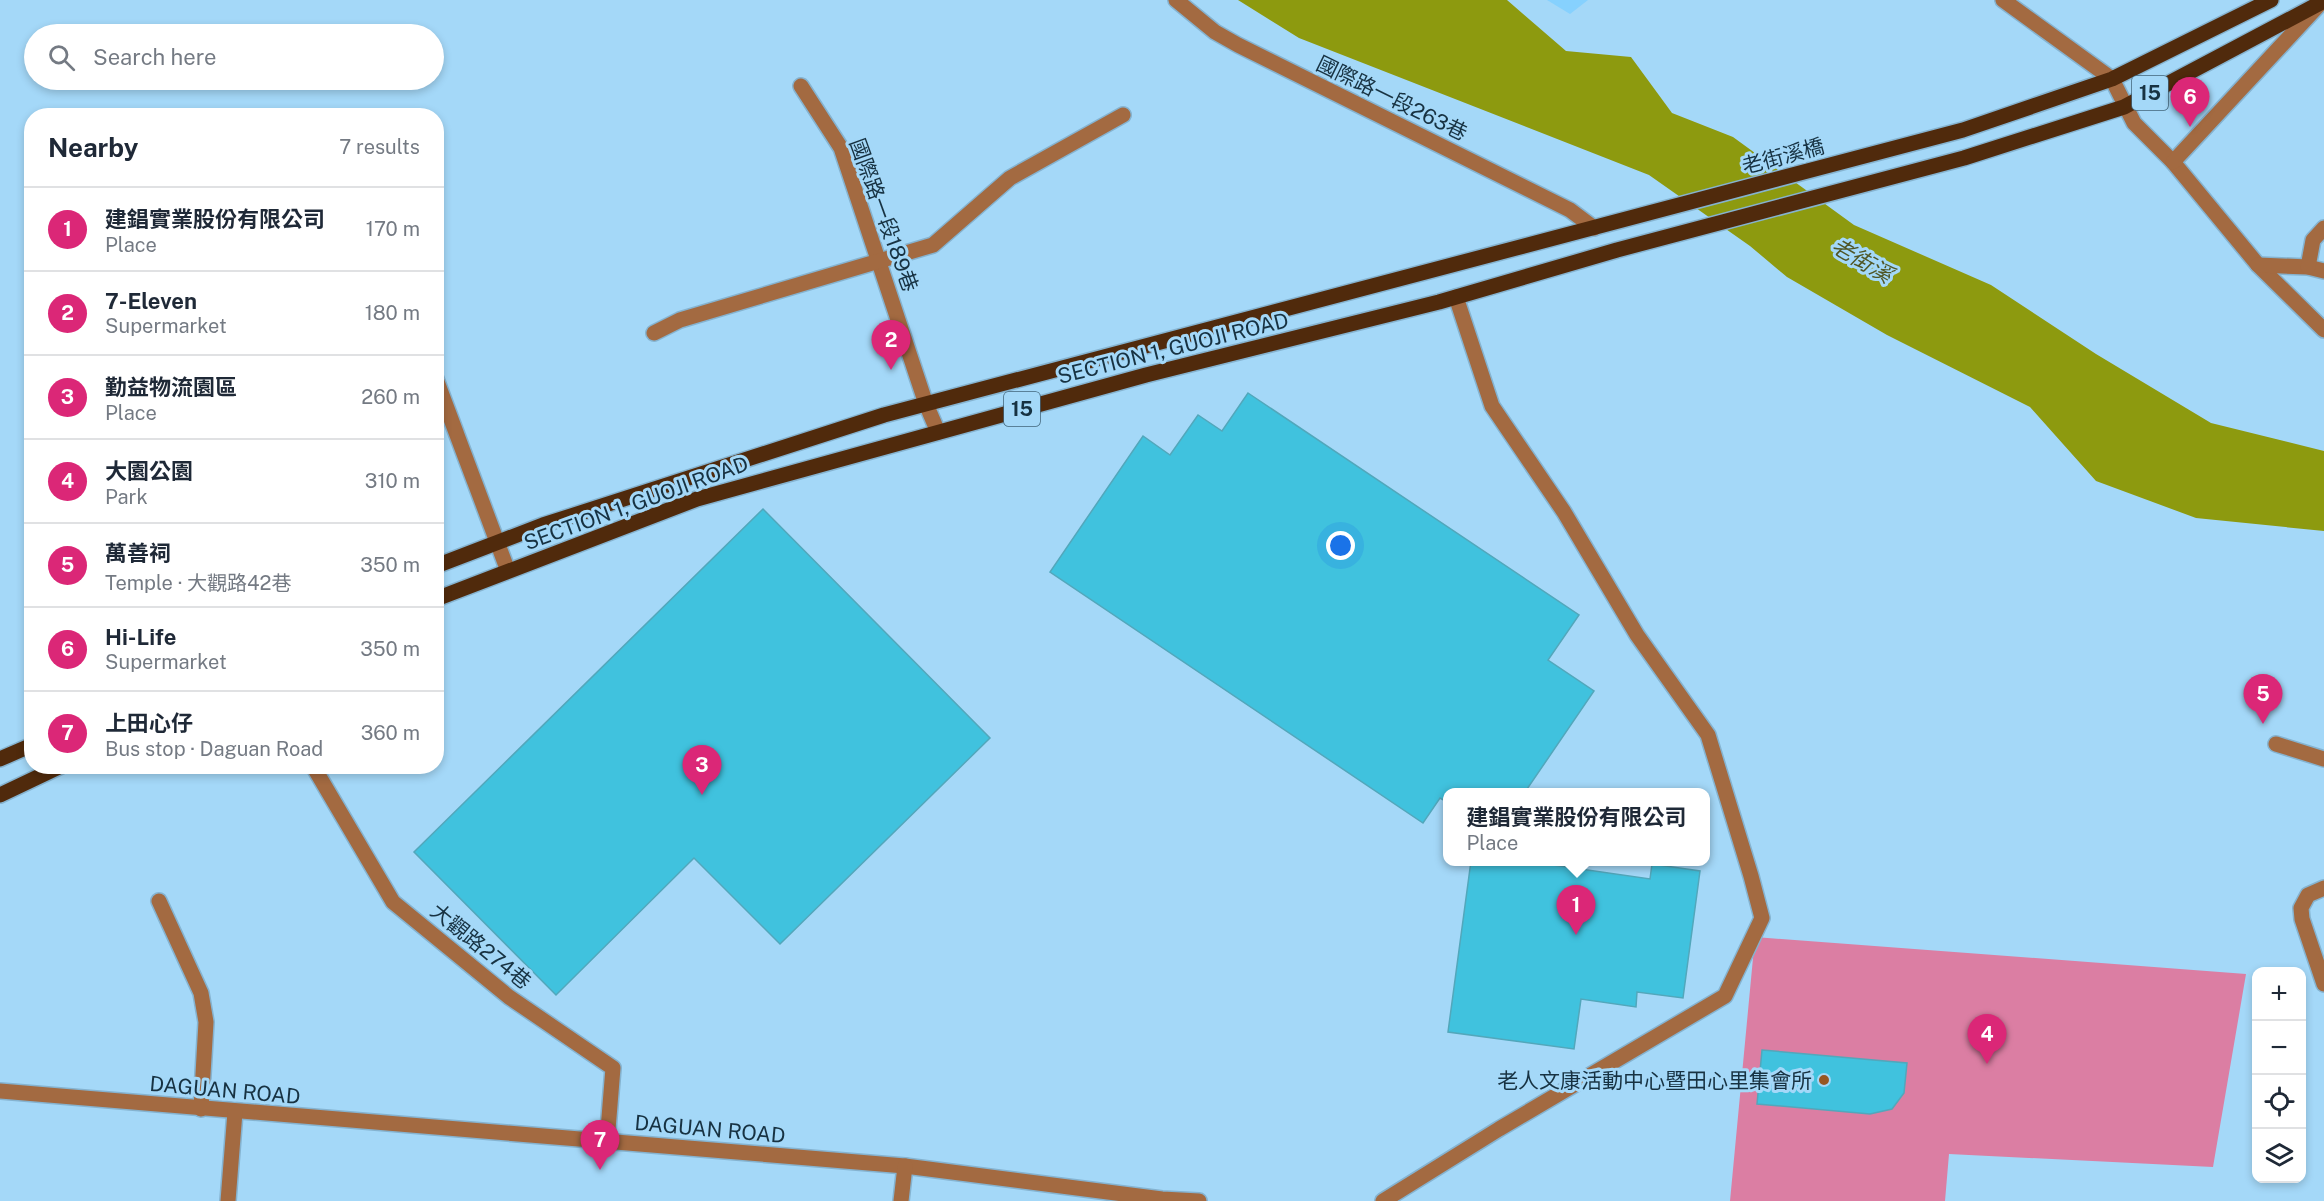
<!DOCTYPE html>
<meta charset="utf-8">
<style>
:root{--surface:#fff;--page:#f2f2f3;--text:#1f2937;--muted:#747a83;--line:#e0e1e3;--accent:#db2777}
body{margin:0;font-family:"Public Sans","Noto Sans TC",sans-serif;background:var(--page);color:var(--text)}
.controls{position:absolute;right:18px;bottom:18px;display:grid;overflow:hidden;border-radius:12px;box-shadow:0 3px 9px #0003}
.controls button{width:54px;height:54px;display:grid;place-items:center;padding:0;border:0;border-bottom:2px solid var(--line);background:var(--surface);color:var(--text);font:30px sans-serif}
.you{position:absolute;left:1341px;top:546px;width:21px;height:21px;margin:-15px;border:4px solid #fff;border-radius:50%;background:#1a73e8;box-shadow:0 0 0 9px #1a73e833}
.badge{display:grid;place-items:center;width:39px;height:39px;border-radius:50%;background:var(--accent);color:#fff;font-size:20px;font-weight:700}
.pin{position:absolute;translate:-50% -50px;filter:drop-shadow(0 2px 3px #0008)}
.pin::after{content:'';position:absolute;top:32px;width:21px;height:18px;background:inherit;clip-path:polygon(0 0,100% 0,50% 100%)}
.popup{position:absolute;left:1443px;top:788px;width:267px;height:78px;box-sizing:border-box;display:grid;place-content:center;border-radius:12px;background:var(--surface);filter:drop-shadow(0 2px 4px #0005);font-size:20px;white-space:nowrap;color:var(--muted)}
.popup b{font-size:22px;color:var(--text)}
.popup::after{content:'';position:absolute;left:50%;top:100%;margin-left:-12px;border:12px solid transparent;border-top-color:var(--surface)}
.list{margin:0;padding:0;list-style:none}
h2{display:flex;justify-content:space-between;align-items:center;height:78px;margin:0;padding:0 24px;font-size:26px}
h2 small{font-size:20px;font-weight:400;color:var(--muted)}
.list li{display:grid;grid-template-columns:39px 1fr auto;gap:18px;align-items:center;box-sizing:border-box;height:84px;padding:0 24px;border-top:2px solid var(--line)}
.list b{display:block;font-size:22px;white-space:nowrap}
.list p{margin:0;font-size:20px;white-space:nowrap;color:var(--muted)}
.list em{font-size:20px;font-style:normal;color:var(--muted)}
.icon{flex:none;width:33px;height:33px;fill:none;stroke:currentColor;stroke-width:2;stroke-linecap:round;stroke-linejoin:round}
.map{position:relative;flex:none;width:2324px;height:1201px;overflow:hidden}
.search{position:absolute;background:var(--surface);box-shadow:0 3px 9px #0003;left:24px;top:24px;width:420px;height:66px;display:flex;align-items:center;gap:15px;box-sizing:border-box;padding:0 21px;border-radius:33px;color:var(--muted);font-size:22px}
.panel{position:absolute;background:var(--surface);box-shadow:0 3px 9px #0003;left:24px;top:108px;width:420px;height:666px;border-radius:24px}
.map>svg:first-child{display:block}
</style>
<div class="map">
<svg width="2324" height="1201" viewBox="0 0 2324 1201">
<rect width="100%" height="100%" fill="#a4d8f8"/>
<polygon fill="#86d1fe" points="1547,0 1588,0 1570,14"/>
<polygon fill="#db7ea3" points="1755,937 2246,974 2213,1167 1949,1154 1945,1201 1730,1201"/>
<polygon fill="#8d9a0f" points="1238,0 1507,0 1566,51 1631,57 1672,113 1733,137 1854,225 1991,285 2096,354 2211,423 2324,451 2324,531 2196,518 2096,481 2030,407 1887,335 1787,277 1750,246 1649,175 1299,38"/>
<g fill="#40c2de" stroke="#52a7bb" stroke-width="1.5">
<polygon points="1248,393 1579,615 1548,660 1594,691 1525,792 1447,792 1447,802 1440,798 1423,823 1050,572 1143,436 1170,455 1198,415 1222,431"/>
<polygon points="763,509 990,738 780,944 694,858 556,995 414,852"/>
<polygon points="1471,861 1525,861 1650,879 1652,864 1700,871 1683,998 1637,992 1636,1007 1581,999 1574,1049 1448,1032"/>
<polygon points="1762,1050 1907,1063 1904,1093 1892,1109 1870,1114 1757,1104"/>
</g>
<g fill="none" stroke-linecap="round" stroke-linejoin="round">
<defs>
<g id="minor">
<polyline points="1176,0 1215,32 1238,45 1570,210 1594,228"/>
<polyline points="2003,0 2112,79 2134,123 2173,162 2258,265 2324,330"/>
<polyline points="801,86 841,148 926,404 938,432"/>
<polyline points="2173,162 2318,6"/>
<polyline points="2258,265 2308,267 2324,271"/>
<polyline points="2308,267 2313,240 2324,228"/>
<polyline points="654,333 680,320 933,245 1010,178 1123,115"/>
<polyline points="436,379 508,571"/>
<polyline points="2276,744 2324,759"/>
<polyline points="313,766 393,902 509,997 613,1068 607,1142"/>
<polyline points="2324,888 2308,895 2301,908 2302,919 2324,984"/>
<polyline points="159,901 201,993 206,1022 201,1109"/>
<polyline points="0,1091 905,1166 1162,1199 1199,1201"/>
<polyline points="228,1201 235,1112"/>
<polyline points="901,1201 905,1166"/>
<polyline points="1383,1201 1499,1129 1725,996 1762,918 1751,876 1708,735 1637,635 1564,512 1492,406 1456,297"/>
</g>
<g id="major">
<polyline points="436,566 543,525 884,415 1963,130 2112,79 2271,0"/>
<polyline points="436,599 697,499 1146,375 1439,302 1617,250 1964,158 2124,107 2324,1"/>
<polyline points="0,759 32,745"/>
<polyline points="0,795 61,766"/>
</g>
</defs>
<use href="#minor" stroke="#85b3d0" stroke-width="18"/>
<use href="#major" stroke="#85b3d0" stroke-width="18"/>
<use href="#minor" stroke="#a36a41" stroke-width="15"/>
<use href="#major" stroke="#502a0c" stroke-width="15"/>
</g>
<circle fill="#975622" stroke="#a4d8f8" stroke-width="2" cx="1824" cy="1080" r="6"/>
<g text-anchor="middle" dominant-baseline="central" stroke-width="6" stroke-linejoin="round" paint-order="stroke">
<g fill="#a4d8f8" stroke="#416479" stroke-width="1.5">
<rect x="2132" y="76" width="36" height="34" rx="4.5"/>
<rect x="1004" y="392" width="36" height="34" rx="4.5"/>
</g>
<g font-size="20" font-weight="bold" fill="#173242">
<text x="2150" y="93">15</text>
<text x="1022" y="409">15</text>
</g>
<g font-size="21" fill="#173242" stroke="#a4d8f8">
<text transform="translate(1392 98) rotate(26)">國際路一段263巷</text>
<text transform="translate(1783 156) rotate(-15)">老街溪橋</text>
<text transform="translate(884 215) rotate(70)">國際路一段189巷</text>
<text transform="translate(1173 348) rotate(-14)">SECTION 1, GUOJI ROAD</text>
<text transform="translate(636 503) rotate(-20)">SECTION 1, GUOJI ROAD</text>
<text transform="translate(481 946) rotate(39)">大觀路274巷</text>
<text transform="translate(225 1090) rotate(5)">DAGUAN ROAD</text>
<text transform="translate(710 1129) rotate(5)">DAGUAN ROAD</text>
</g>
<g font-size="21" fill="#173242" stroke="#a4d8f8" text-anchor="end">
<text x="1812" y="1080">老人文康活動中心暨田心里集會所</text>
</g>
<g font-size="22" font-style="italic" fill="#505626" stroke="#a4d8f8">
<text transform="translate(1862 260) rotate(30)">老街溪</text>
</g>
</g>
</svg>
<div class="controls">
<button>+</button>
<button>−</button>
<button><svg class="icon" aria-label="locate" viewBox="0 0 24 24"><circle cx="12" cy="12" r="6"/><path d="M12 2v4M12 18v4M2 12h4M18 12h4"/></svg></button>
<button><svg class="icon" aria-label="layers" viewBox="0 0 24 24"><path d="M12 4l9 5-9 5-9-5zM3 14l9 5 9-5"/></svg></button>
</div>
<div class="you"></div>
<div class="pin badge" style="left:1576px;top:935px">1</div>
<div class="popup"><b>建錩實業股份有限公司</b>Place</div>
<div class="pin badge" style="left:891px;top:370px">2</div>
<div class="pin badge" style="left:702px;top:795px">3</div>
<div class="pin badge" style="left:1987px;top:1064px">4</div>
<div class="pin badge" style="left:2263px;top:724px">5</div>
<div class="pin badge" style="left:2190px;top:127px">6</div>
<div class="pin badge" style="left:600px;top:1170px">7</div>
<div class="search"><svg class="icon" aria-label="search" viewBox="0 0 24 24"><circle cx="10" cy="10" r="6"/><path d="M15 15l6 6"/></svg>Search here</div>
<section class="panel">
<h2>Nearby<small>7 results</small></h2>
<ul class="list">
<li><span class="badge">1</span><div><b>建錩實業股份有限公司</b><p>Place</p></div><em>170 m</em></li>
<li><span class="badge">2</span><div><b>7-Eleven</b><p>Supermarket</p></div><em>180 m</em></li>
<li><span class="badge">3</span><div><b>勤益物流園區</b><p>Place</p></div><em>260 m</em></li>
<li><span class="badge">4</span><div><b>大園公園</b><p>Park</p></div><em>310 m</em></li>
<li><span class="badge">5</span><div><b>萬善祠</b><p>Temple · 大觀路42巷</p></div><em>350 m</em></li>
<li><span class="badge">6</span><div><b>Hi-Life</b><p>Supermarket</p></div><em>350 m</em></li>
<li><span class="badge">7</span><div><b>上田心仔</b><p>Bus stop · Daguan Road</p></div><em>360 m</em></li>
</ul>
</section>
</div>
